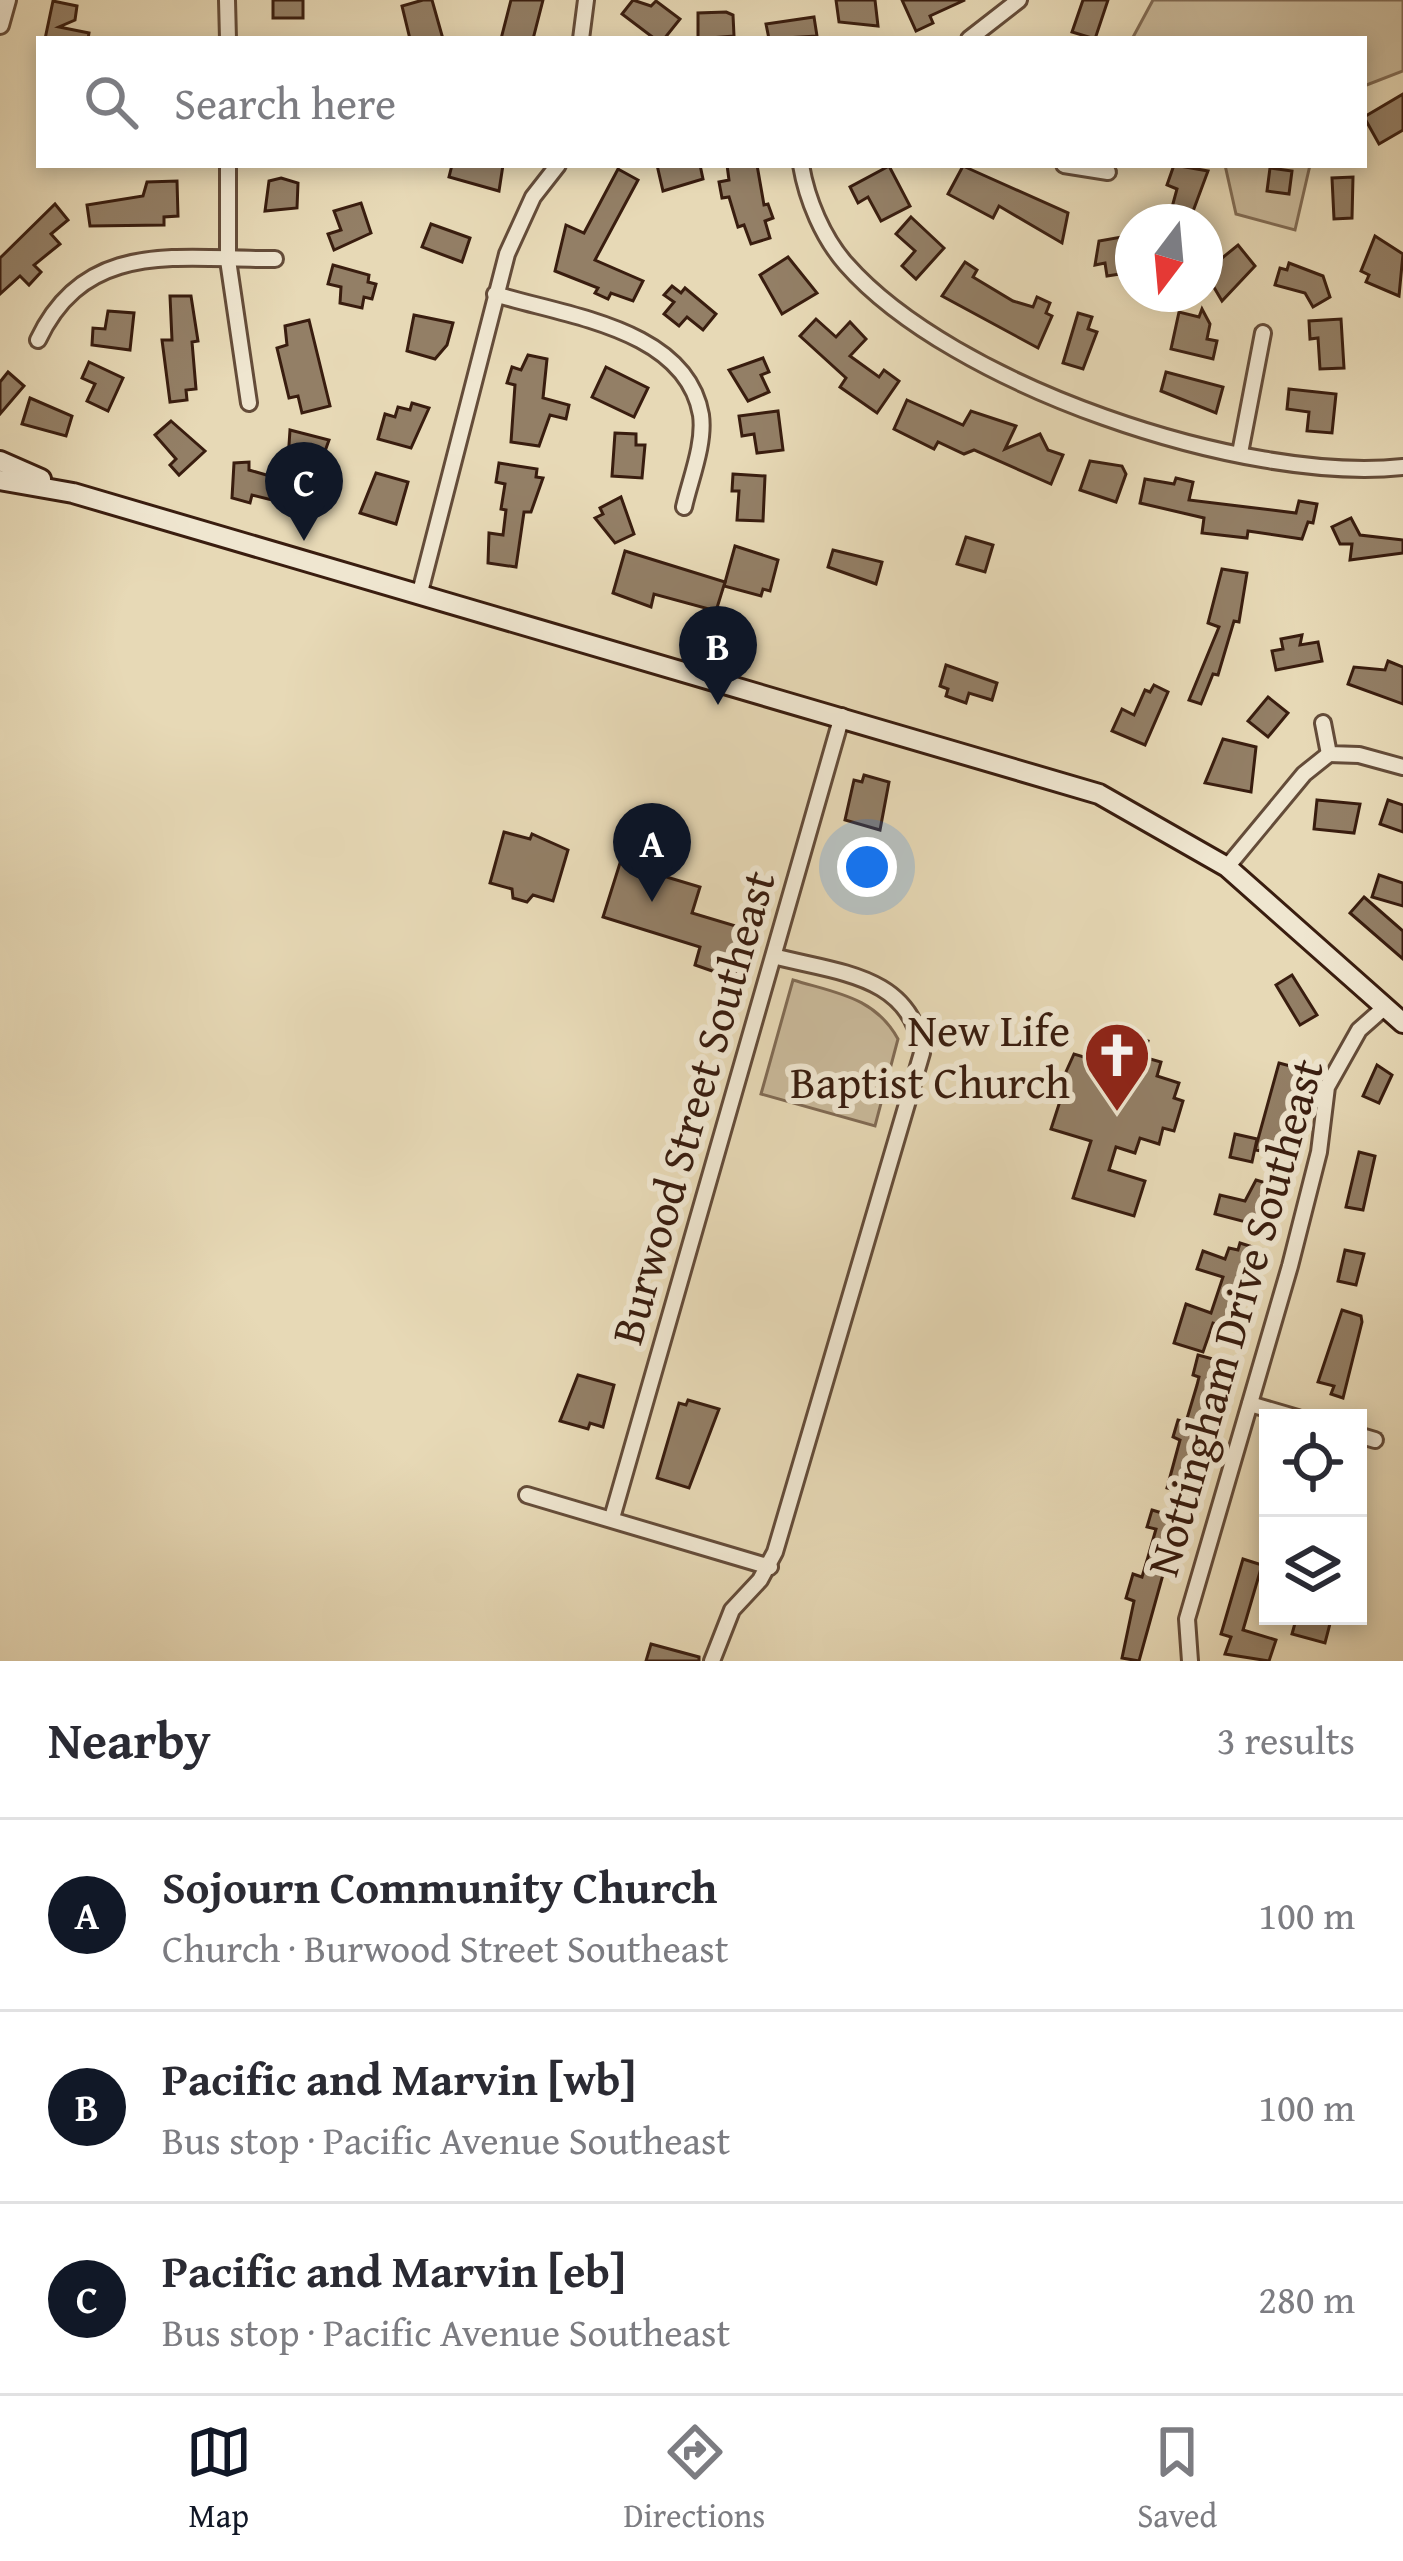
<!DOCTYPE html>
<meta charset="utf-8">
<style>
:root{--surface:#fff;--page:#f7f7f7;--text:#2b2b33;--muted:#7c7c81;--line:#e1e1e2;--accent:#111827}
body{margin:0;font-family:"Gentium Book Plus",serif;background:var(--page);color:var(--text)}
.controls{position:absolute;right:36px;bottom:36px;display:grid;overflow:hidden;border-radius:0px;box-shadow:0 6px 18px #0003}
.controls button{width:108px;height:108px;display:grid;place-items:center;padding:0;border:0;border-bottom:3px solid var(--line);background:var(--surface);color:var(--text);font:60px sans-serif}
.compass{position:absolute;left:1115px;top:204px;width:108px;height:108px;border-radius:50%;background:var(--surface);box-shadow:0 6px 18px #0003;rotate:196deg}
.you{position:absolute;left:867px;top:867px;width:42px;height:42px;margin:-30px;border:9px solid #fff;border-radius:50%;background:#1a73e8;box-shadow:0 0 0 18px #1a73e833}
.badge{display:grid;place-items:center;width:78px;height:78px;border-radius:50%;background:var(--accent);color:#fff;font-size:39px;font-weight:700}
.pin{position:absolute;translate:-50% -99px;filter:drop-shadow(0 3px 6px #0008)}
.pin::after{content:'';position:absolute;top:63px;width:42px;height:36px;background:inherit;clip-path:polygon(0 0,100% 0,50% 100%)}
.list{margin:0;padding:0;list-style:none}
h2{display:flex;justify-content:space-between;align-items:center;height:156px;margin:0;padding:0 48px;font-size:51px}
h2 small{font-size:39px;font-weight:400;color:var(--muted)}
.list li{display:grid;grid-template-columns:78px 1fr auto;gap:36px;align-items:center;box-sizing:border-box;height:192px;padding:0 48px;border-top:3px solid var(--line)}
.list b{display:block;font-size:45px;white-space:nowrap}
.list p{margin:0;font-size:39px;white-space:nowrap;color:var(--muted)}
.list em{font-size:39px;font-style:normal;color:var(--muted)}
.icon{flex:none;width:66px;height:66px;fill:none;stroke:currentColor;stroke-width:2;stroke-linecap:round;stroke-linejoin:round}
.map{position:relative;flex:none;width:1403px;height:1661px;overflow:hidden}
.search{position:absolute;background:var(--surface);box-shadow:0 6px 18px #0003;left:36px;right:36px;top:36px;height:132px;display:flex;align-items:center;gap:30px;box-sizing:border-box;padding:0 42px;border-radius:0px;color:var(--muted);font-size:45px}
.sheet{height:732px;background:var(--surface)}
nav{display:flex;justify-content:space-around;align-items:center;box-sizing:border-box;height:168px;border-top:3px solid var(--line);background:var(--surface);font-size:33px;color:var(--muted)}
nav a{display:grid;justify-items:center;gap:6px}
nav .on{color:var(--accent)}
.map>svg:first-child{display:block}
</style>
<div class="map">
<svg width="1403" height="1661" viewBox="0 0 1403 1661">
<rect width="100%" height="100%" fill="#e7d9b6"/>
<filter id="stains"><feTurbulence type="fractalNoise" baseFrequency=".00167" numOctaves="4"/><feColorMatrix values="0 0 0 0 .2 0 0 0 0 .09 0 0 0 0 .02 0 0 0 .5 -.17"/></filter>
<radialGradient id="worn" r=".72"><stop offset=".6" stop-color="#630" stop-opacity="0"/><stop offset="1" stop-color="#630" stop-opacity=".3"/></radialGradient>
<g fill="#c9b99a" stroke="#816b54" stroke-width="3">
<polygon points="1153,0 1403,0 1403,71 1364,86 1364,39 1132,39"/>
<polygon points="1225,165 1310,165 1295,230 1236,214"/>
<path d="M793,980C836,993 875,997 898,1039L875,1126L761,1094Z"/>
</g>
<g fill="#937f66" stroke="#391d0f" stroke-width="3">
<rect x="273" y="0" width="30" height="18"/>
<polygon points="423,0 432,0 443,39 410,39 402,6"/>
<polygon points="511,0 543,0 533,39 501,39"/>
<polygon points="633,0 651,6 656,1 680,19 664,39 655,39 622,14"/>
<polygon points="836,0 875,0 878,26 839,22"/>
<polygon points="902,0 965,0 930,16 933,23 916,31"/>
<polygon points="1083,0 1108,0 1095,39 1072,32"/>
<polygon points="53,1 77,6 75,20 59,27 89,33 88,39 45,39"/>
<polygon points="726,12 733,15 734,36 698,39 698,13"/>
<polygon points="814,17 817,36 769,39 766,24"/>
<polygon points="1403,94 1403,130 1379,144 1364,117"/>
<polygon points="452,165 503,165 499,191 449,177"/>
<polygon points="657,165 700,165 703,179 663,191"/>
<polygon points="727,165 757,165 764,205 768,204 773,218 765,221 770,238 751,244 744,225 738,227 729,197 722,198 719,182 729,180"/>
<polygon points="1174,165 1208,171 1189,222 1168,222 1177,189 1167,185"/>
<polygon points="889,166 910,206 881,221 868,197 858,203 850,187"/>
<polygon points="963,166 1068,213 1062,243 999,206 993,218 948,194"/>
<polygon points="1270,168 1292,171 1289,194 1267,191"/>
<polygon points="618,169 638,180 595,260 643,281 633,301 611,293 608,299 595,293 598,288 555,271 566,225 584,233"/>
<polygon points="1353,177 1352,218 1334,219 1332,178"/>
<polygon points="281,178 298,183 297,208 265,211 269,181"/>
<polygon points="177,181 178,216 164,217 164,225 90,226 87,205 143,196 147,182"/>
<polygon points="361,203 371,233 334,250 328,234 341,230 334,211"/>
<polygon points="55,204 68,220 51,234 60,244 34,265 41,272 29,285 20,276 0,294 0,258"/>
<polygon points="911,217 944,248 916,279 902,266 915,251 896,234"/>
<polygon points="431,224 470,238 462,262 422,247"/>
<polygon points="1133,235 1133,272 1107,276 1105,263 1095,265 1099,241"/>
<polygon points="1375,236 1403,254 1399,296 1366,282 1369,275 1361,271"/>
<polygon points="1238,245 1255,266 1222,301 1205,272"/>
<polygon points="788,257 817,293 782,314 760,275"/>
<polygon points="965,262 977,270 973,277 1013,301 1033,307 1037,297 1050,303 1046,313 1052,316 1038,348 942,296"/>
<polygon points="1289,263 1323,276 1330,297 1313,307 1305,293 1275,285 1280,268 1287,270"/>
<polygon points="333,265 369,275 368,282 376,284 372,299 364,297 362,308 340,303 341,287 328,284"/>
<polygon points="672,286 681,293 685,288 716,314 703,330 687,317 679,326 664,314 674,302 664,295"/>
<polygon points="170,296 191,296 198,341 192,342 196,389 186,390 187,400 170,402 162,340 172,340"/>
<polygon points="1202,309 1210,324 1207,339 1217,341 1213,359 1171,349 1179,312 1199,317"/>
<polygon points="108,311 134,313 130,350 92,345 93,328 105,329"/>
<polygon points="1078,313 1092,317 1088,329 1097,332 1083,369 1063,363"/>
<polygon points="414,315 453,323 447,345 435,359 407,351"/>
<polygon points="816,319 836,337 850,322 866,339 850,356 879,377 884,370 899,381 877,413 840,387 846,378 800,336"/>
<polygon points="1341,319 1344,368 1320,369 1318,338 1310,339 1309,321"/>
<polygon points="309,320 330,406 302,413 298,396 289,398 277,348 287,345 285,326"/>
<polygon points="528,355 547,359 543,398 569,405 566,419 550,415 539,446 511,442 515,385 507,383 512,367 521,370"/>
<polygon points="763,358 769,372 761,375 769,392 748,401 729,370"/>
<polygon points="89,362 123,378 108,411 87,401 95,384 82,378"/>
<polygon points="606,367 648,388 634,417 592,397"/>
<polygon points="8,372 24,386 0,414 0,382"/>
<polygon points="1166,372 1223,387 1216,413 1161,391"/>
<polygon points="1289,389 1336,394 1332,433 1307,431 1309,412 1287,409"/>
<polygon points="30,398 72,416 66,436 22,424"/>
<polygon points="907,400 963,425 971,411 1016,426 1005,449 1040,434 1048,450 1063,455 1051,484 974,450 964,454 938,442 934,449 894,429"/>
<polygon points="412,403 429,408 411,448 378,439 385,414 395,417 398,407 410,410"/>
<polygon points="778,411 783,450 757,453 754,434 742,436 739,416"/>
<polygon points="171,421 205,451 179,475 170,465 176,459 155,435"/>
<polygon points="290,430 329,440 319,468 288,460"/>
<polygon points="615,433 636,434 636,445 645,445 642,478 612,476"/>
<polygon points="1090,461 1122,466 1126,474 1116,502 1080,490"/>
<polygon points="249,462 249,470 270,476 268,483 277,485 272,500 252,495 250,503 232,498 234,463"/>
<polygon points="499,463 537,469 536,477 543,478 531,512 524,512 516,567 488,563 489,533 503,535 506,510 501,509 505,484 496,482"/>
<polygon points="376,473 408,482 396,524 360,513"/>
<polygon points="733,474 765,476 763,521 737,520 739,491 732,491"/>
<polygon points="1176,478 1193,482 1189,500 1296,513 1299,501 1317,504 1313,523 1308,522 1302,539 1248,531 1247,538 1202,533 1204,518 1140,503 1145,479 1174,484"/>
<polygon points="621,497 634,534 615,543 595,518 603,514 600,508"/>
<polygon points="1351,518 1360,535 1403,540 1403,553 1350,560 1352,544 1340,544 1332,527"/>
<polygon points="966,537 993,545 985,572 957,564"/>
<polygon points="735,546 778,560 770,591 763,589 761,596 724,586"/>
<polygon points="833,550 882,562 876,584 828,567"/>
<polygon points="625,551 725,582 716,611 654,594 651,607 613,593"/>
<polygon points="1222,569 1247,573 1239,622 1234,621 1218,675 1213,674 1201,704 1189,700 1219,627 1208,623"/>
<polygon points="1302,635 1300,645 1318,642 1322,661 1276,670 1272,651 1283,649 1281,639"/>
<polygon points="1388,661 1403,667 1403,704 1348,684 1354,667 1385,670"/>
<polygon points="946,665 997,683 992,700 969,693 966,703 946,696 948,689 940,686"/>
<polygon points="1154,685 1168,692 1145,745 1112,731 1122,709 1134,715 1145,690 1150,692"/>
<polygon points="1268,697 1288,713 1268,737 1248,721"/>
<polygon points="1223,739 1256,747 1251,792 1205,783"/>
<polygon points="864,775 889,782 880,830 845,820 854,780 862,782"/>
<polygon points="1317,800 1360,804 1354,833 1314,829"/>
<polygon points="1388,800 1403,805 1403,832 1380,824"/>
<polygon points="504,832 530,839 532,834 568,850 553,901 533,895 527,902 513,898 512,889 490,883"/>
<polygon points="620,863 700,887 692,913 749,930 735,979 695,965 700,947 603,917"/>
<polygon points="1379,875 1403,883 1403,906 1372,897"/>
<polygon points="1364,897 1403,931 1403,959 1350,913"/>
<polygon points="1292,975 1317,1015 1300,1025 1276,985"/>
<polygon points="1124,1034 1148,1041 1143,1057 1161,1062 1157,1076 1179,1083 1174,1098 1183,1101 1174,1131 1163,1128 1159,1144 1140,1138 1135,1153 1116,1147 1109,1170 1145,1181 1134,1216 1073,1198 1091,1141 1051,1129 1062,1095 1056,1094 1074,1054 1097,1061 1102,1046 1119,1051"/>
<polygon points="1279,1063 1298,1068 1282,1154 1255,1150"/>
<polygon points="1377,1065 1392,1075 1379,1103 1363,1096"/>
<polygon points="1235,1134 1257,1139 1252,1162 1230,1157"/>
<polygon points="1359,1152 1375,1156 1363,1210 1346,1207"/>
<polygon points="1256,1180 1276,1186 1265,1227 1215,1214 1220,1195 1245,1201"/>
<polygon points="1240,1243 1259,1249 1233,1329 1213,1323 1203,1352 1174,1343 1186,1304 1211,1313 1223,1277 1197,1269 1203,1251 1225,1259 1229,1248 1238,1250"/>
<polygon points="1345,1250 1364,1254 1356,1285 1338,1281"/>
<polygon points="1342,1310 1361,1316 1362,1322 1343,1398 1331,1394 1334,1386 1318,1382"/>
<polygon points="1198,1355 1224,1362 1204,1427 1212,1430 1207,1448 1199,1445 1186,1493 1167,1488 1180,1440 1173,1437 1178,1420 1186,1422 1197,1385 1199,1377 1193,1375"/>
<polygon points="578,1375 614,1385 603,1427 590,1423 588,1429 560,1421"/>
<polygon points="688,1400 719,1409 689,1488 657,1478 679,1403 686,1405"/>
<polygon points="1152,1510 1179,1518 1177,1526 1182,1528 1177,1544 1172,1542 1139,1661 1122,1658 1134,1601 1126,1598 1133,1574 1142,1577 1148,1557 1156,1529 1147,1527"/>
<polygon points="1243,1559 1262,1565 1243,1630 1276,1640 1269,1661 1225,1654 1231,1637 1221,1634"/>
<polygon points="1297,1616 1332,1616 1325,1643 1292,1634"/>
<polygon points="651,1644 699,1657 699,1661 646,1661"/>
</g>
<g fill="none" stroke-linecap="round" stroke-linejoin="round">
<defs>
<g id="minor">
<polyline points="227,0 228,39"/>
<polyline points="581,39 586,0"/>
<polyline points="969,39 1019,0"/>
<polyline points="228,165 228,260 249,403"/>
<path d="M801,165C807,200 823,238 846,264C952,385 1244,484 1403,467"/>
<polyline points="1064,165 1108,172"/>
<path d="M495,294C565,316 686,328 701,415C705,444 690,480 684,507"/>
<path d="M38,340C86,238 179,260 275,259"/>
<polyline points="1240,453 1263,333"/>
<polyline points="419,596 507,254 533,197 558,165"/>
<polyline points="1323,723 1329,754 1359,755 1403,767"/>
<polyline points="1227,867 1304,774 1329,754"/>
<polyline points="1250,1404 1298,1418"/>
<polyline points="1358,1435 1375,1440"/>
<polyline points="527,1495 770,1567"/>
<polyline points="612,1518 842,716"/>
<path d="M712,1661L732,1610L760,1580L775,1552L922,1053C913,976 840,973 777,957"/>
<polyline points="1190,1661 1187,1619 1290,1266 1319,1152 1327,1087 1359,1030 1385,1007"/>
</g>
<polyline id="tertiary" points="0,25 7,0"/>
<g id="secondary">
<polyline points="0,461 41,479"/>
<polyline points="0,480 73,493 1099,794 1227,867 1403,1023"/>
</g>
</defs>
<use href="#minor" stroke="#644c39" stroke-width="20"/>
<use href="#tertiary" stroke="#644c39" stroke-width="22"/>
<use href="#secondary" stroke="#391d0f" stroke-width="24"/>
<use href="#minor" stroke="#efe6d0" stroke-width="14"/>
<use href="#tertiary" stroke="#efe6d0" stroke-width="16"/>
<use href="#secondary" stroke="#efe6d0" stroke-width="18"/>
</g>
<defs>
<symbol id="church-pin" viewBox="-11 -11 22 30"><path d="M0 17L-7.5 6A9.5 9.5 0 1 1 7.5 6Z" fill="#8f2418" stroke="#efe6d0"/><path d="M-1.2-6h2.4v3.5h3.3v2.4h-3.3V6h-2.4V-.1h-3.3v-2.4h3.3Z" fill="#fff"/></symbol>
</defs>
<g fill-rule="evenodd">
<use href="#church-pin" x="1079" y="1017" width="76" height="104"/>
</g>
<g text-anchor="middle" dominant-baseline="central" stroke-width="12" stroke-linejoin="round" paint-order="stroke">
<g font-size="45" fill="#391d0f" stroke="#efe6d0" text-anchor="end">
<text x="1070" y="1029">New Life<tspan x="1070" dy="52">Baptist Church</tspan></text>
</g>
<g font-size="45" fill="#391d0f" stroke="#efe6d0">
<text transform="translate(692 1107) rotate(-74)">Burwood Street Southeast</text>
<text transform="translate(1234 1317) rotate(-74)">Nottingham Drive Southeast</text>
</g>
</g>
<rect width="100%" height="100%" filter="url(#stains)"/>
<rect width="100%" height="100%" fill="url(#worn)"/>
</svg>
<div class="controls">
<button><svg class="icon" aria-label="locate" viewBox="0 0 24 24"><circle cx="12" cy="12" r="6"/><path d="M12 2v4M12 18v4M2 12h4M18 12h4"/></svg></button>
<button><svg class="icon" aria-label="layers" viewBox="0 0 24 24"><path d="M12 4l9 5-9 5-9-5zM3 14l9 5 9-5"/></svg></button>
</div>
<svg class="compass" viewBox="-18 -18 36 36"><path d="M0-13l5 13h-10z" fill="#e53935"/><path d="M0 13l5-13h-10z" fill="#7c7c81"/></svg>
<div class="you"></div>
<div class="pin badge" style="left:652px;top:902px">A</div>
<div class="pin badge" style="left:718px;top:705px">B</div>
<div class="pin badge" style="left:304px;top:541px">C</div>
<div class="search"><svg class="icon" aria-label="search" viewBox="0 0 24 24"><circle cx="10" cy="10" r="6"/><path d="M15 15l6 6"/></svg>Search here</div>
</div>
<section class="sheet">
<h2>Nearby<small>3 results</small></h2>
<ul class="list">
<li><span class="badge">A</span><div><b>Sojourn Community Church</b><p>Church · Burwood Street Southeast</p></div><em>100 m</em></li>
<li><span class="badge">B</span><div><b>Pacific and Marvin [wb]</b><p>Bus stop · Pacific Avenue Southeast</p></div><em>100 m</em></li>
<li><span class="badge">C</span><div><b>Pacific and Marvin [eb]</b><p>Bus stop · Pacific Avenue Southeast</p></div><em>280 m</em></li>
</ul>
</section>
<nav>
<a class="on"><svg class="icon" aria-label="map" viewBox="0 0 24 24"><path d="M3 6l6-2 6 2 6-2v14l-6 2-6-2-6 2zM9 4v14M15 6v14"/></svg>Map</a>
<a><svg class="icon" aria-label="directions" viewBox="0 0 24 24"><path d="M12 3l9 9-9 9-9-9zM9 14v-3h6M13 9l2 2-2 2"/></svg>Directions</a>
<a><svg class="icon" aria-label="saved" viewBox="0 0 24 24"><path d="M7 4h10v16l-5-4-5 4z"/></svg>Saved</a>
</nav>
